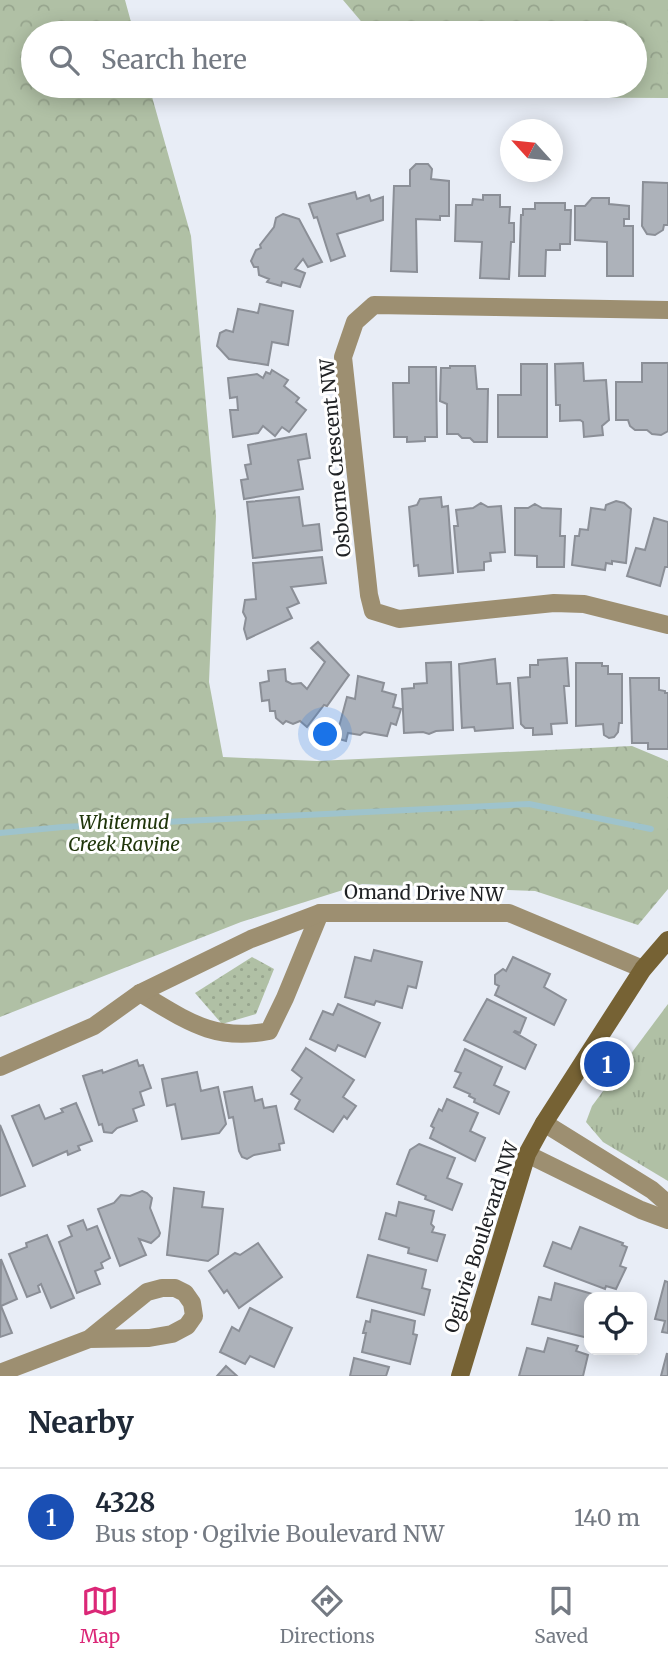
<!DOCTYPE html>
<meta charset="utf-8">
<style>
:root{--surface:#fff;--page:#f2f2f3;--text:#1f2937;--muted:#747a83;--line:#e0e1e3;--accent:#db2777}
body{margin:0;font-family:Merriweather,serif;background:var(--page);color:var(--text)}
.controls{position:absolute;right:21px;bottom:21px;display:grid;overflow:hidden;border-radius:14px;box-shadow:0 4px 18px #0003}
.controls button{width:63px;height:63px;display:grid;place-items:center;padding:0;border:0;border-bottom:2px solid var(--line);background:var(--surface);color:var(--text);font:35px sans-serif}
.compass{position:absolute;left:500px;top:119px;width:63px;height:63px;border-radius:50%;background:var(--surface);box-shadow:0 4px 18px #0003;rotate:297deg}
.you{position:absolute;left:326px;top:735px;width:24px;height:24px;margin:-18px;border:5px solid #fff;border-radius:50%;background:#1a73e8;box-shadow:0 0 0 10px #1a73e833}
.badge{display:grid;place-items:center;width:46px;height:46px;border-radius:50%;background:var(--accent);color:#fff;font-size:23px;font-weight:700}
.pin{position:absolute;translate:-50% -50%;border:4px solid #fff;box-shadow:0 2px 7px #0006}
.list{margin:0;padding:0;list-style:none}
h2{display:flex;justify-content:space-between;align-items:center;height:91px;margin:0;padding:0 28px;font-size:30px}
h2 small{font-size:23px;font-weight:400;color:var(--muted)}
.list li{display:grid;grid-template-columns:46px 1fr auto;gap:21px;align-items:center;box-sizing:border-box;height:98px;padding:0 28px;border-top:2px solid var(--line)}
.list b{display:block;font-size:26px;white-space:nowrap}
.list p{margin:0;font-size:23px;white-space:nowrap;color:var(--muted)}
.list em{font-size:23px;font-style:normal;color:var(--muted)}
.icon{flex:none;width:38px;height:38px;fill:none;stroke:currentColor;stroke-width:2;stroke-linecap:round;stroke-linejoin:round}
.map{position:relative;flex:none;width:668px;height:1376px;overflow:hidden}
.search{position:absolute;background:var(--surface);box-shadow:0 4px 18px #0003;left:21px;right:21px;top:21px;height:77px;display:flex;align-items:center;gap:18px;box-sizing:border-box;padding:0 24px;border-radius:38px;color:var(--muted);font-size:26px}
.sheet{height:189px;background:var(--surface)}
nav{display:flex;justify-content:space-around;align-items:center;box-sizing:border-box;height:98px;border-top:2px solid var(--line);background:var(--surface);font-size:19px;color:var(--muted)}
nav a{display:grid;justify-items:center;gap:4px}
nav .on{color:var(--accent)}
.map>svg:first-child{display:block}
</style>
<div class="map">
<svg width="668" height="1376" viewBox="0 0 668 1376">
<defs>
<pattern id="grass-dots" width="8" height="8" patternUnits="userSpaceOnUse" patternTransform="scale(1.75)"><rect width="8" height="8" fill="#b0c0a5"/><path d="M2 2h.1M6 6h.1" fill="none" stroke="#97a58e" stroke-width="1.8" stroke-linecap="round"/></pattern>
<pattern id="forest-crowns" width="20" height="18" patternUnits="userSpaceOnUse" patternTransform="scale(1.75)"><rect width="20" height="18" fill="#b0c0a5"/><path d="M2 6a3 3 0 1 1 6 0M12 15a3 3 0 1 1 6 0" fill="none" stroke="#97a58e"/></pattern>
<pattern id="park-tufts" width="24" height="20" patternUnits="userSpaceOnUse" patternTransform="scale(1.75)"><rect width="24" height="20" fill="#b0c0a5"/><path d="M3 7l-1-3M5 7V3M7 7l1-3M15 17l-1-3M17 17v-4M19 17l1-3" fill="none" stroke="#97a58e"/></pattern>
</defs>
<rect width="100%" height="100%" fill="#e8edf6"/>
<polygon fill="url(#grass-dots)" points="252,957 274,969 256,1014 222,1024 195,993"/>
<g fill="url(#forest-crowns)">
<polygon points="0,0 125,0 134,33 33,33 33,86 149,86 191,236 216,516 209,682 223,757 317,761 632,746 668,761 668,889 638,925 535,891 362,884 241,922 0,1017"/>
<polygon points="343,0 668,0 668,98 424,97 415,86 635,86 635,33 371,33"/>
</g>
<polygon fill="url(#park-tufts)" points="668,1004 668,1181 603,1142 586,1122 592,1106"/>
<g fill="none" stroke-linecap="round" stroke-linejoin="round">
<polyline stroke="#9ec3cc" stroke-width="6" points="0,833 63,827 529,804 651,829"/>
</g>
<g fill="#adb2ba" stroke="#8b8f97" stroke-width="2">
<polygon points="416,164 428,164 432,169 431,179 449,181 449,216 440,216 440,220 416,219 417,272 391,271 394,186 410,186 410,170"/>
<polygon points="643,182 668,183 668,225 664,225 663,230 655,235 647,234 642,226"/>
<polygon points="355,192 357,199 369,195 371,201 383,197 383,220 337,234 345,256 331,261 317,217 314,218 309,204"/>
<polygon points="483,195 500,195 500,207 510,207 509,223 514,223 514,242 511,242 509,279 480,278 482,242 455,241 456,205 472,205 473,199 483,200"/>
<polygon points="592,198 609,198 609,204 629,206 629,219 624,219 624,226 633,226 633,276 607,276 607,242 575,240 575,206 585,206"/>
<polygon points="535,203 565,203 565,210 571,210 570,244 560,244 560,250 546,250 545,276 519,276 521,215 523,215 523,209 535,209"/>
<polygon points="283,214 299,219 322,262 308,267 303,259 295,269 305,273 300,287 282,282 281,286 267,282 269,279 259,275 258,267 254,267 251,261 256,250 261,248 260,245 274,227 276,218"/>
<polygon points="260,304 293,311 288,345 272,342 268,365 229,359 217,346 220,333 226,330 233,332 238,309 258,313"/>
<polygon points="583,363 584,381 606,380 609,420 602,426 603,435 584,437 583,422 580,420 560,421 560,405 556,405 555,364"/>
<polygon points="642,363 668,363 668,431 661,435 652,434 647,430 635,430 630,426 628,420 616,420 616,382 642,382"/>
<polygon points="521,364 547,364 547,437 498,437 498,395 521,395"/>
<polygon points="450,366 475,366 477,389 488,389 487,442 474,442 470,438 462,438 458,434 447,434 447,404 440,401 441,368 450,368"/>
<polygon points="409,367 436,367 437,437 425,437 425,441 407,442 407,437 394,437 393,383 409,383"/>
<polygon points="272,370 288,380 284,386 299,398 296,402 306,410 289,432 282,427 275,436 263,426 258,433 233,437 230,410 238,410 237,397 230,398 228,378 257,374 263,378 266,372 270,374"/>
<polygon points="306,434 310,458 298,460 303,489 244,499 241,480 248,479 245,465 251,464 248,445"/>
<polygon points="299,497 303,526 319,524 322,550 253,558 247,502"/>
<polygon points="441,497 442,507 448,506 453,573 419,576 418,565 414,566 409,507 417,505 420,499"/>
<polygon points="616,501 624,503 631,509 626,563 612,561 612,564 606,563 605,570 572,565 575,536 579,536 580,529 588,530 591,508 605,510 606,505"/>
<polygon points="481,503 488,507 501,506 505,552 490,553 491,561 484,562 484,570 458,572 454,526 458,526 456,510 473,508"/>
<polygon points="535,504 542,508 561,509 560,536 565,536 564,567 537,567 537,556 515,555 515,508 528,508"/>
<polygon points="654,518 668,522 668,567 665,567 660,586 627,576 636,548 645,550"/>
<polygon points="322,557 326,583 291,587 299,603 287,608 292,618 247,639 244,629 246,618 243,612 245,600 256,599 253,563"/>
<polygon points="318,642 349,675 327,706 324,705 307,727 300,721 293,724 286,721 283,724 276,718 275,711 270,711 269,700 262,701 260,683 269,681 268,671 285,669 286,681 292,684 301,683 307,689 325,662 311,648"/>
<polygon points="567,658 569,686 564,686 567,723 551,724 552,734 533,735 533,728 525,728 521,724 518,678 530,677 530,665 538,665 538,660"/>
<polygon points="495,659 497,684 510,683 513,728 475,731 474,727 462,728 459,664"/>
<polygon points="451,662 453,730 436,731 429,734 423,732 404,733 402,689 414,688 414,684 427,683 426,663"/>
<polygon points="576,663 602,663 602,666 608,666 608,674 622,674 622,723 619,723 618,732 614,737 609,738 604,735 603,724 576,726"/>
<polygon points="358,676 384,683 382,691 396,695 393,707 401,709 396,725 391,723 387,736 364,732 360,735 348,733 346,741 336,738 347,697 355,699"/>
<polygon points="630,678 659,678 659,690 665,691 665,693 668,693 668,749 648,749 648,743 632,743"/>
<polygon points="374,950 422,962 416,988 408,986 402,1008 376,1001 374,1005 345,997 355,957 371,961"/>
<polygon points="513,957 550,974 544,987 566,1000 554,1025 495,995 499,986 495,984 495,975 503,969 506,971"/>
<polygon points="487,999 526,1018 520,1033 515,1031 514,1032 536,1045 525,1069 464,1040"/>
<polygon points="338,1004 380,1023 365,1057 338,1045 335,1051 310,1039 323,1011 333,1015"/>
<polygon points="306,1048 354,1080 343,1097 356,1106 347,1119 344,1116 333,1132 295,1109 300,1100 291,1094 302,1078 292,1070"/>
<polygon points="465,1049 502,1067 494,1085 509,1092 499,1114 474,1102 475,1099 469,1096 470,1094 454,1087 461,1073 455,1071"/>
<polygon points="137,1060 139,1066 143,1065 151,1088 140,1092 144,1105 133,1109 137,1121 117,1128 112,1133 104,1132 102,1124 99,1125 83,1076 102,1070 103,1073"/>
<polygon points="197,1072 201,1091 218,1087 226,1124 219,1133 182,1139 175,1104 167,1106 162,1079"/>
<polygon points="252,1087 255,1101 262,1099 264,1108 276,1106 284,1143 279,1144 280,1150 254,1155 247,1159 242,1157 239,1151 233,1117 229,1118 224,1092"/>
<polygon points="447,1099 478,1113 470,1131 485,1138 475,1161 430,1138 434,1128 431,1126 439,1109 442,1111"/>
<polygon points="76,1103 92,1141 78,1146 80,1150 68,1155 67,1151 33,1166 12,1116 39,1105 45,1119 63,1112 61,1109"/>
<polygon points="0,1125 25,1186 0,1196"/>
<polygon points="419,1144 455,1158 447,1178 462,1184 452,1210 425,1199 426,1196 397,1184 410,1150"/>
<polygon points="174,1188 204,1192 202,1207 223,1209 218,1254 208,1261 167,1255"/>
<polygon points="142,1191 147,1193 152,1198 150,1208 160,1233 159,1236 151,1243 139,1239 146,1255 120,1266 98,1209 114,1203 121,1195 130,1196"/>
<polygon points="399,1202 434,1211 431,1224 434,1227 432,1232 445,1235 437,1261 408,1253 409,1248 379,1239 386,1213 396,1216"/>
<polygon points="83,1220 87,1230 97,1226 110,1258 101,1263 103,1268 95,1271 100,1284 77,1293 59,1242 72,1236 68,1226"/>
<polygon points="580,1227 623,1243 622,1245 627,1247 620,1266 626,1268 616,1289 606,1286 605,1289 544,1266 553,1242 571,1249"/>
<polygon points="47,1235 74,1298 51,1308 41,1284 38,1286 40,1292 27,1297 9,1254 27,1247 26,1243"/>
<polygon points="258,1243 282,1277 239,1308 227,1290 224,1293 209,1271 235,1253 240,1255"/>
<polygon points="368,1255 426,1270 422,1288 430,1290 424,1315 357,1297"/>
<polygon points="1,1259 17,1299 1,1306 12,1333 0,1337"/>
<polygon points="665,1281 668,1282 668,1333 662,1332 665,1321 655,1319"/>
<polygon points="555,1283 599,1296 589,1297 588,1338 532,1324 539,1297 551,1300"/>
<polygon points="250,1308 292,1328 274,1367 250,1356 245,1364 220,1352 232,1327 239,1331"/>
<polygon points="372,1310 415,1321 413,1334 417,1335 410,1364 362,1352 366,1333 363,1333 366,1321 370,1322"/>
<polygon points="548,1338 578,1346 576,1351 588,1355 583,1376 519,1376 527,1348 544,1352"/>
<polygon points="667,1353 668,1376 661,1376"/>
<polygon points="354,1358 389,1367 386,1376 350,1376"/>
<polygon points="226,1366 237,1376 217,1376"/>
</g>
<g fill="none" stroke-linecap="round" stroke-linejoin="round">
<g stroke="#9d8f71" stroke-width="18">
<polyline points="668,310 374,305 355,322 343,357 369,595 373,611 399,619 554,603 584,604 668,625"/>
<path d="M140,993C186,1020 213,1042 269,1031L285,998L320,913"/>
<polyline points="0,1067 94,1026 140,993 251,939 320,913 509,913 643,969"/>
<polyline points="544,1123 652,1190 668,1204"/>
<polyline points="527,1154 641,1210 668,1220"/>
<polyline points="0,1373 89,1339 147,1292 162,1288 175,1288 185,1293 192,1303 194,1316 187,1326 172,1334 149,1338 89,1339"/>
</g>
<polyline stroke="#766234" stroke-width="18" points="460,1376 527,1154 544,1123 643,969 668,940"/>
</g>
<g text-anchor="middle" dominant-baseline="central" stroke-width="6" stroke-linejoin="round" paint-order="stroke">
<g font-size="19" fill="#1f2124" stroke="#fff">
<text transform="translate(335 458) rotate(-95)">Osborne Crescent NW</text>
<text transform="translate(424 893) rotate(1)">Omand Drive NW</text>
<text transform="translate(481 1237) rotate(-72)">Ogilvie Boulevard NW</text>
</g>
<g font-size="19" font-style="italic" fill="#20360b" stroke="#fff">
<text x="124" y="822">Whitemud<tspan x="124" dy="22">Creek Ravine</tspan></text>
</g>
</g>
</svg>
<div class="controls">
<button><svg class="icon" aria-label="locate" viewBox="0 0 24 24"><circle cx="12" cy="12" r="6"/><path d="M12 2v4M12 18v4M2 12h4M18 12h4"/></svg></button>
</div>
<svg class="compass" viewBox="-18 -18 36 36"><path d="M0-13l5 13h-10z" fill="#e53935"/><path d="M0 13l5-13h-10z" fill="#747a83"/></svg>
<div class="you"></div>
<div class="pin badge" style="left:607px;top:1064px;background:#1a4fb4">1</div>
<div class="search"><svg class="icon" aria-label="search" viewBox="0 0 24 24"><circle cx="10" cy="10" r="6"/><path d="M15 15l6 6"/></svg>Search here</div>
</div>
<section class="sheet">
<h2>Nearby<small></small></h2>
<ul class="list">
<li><span class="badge" style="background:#1a4fb4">1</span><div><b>4328</b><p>Bus stop · Ogilvie Boulevard NW</p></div><em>140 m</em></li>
</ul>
</section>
<nav>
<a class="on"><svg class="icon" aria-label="map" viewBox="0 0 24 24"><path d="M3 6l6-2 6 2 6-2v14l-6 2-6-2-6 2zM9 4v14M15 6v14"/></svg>Map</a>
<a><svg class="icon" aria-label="directions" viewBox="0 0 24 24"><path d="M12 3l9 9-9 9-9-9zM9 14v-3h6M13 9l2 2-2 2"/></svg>Directions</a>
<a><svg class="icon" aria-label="saved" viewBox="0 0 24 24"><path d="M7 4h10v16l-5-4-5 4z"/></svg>Saved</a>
</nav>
